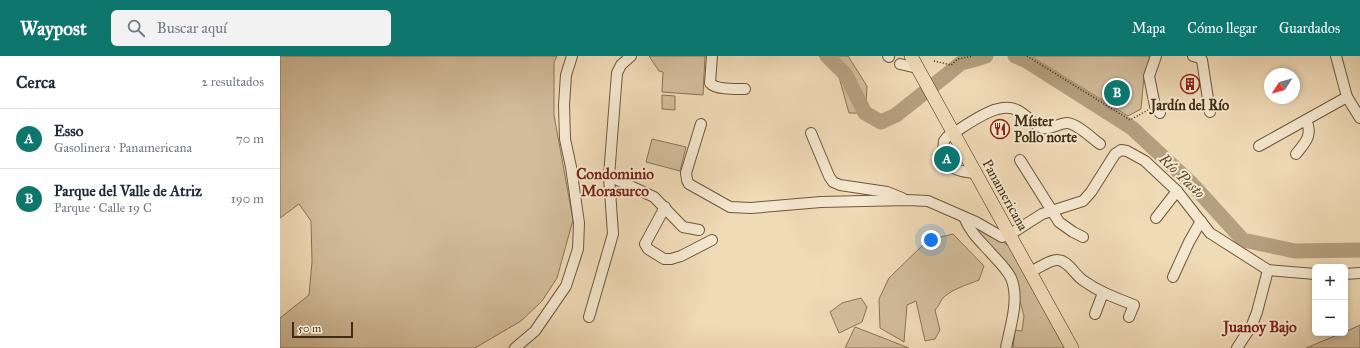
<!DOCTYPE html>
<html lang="es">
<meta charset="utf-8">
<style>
:root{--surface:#fff;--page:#f2f2f3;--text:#1f2937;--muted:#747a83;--line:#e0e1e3;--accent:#0f766e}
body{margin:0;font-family:"IM FELL Great Primer",serif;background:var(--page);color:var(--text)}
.controls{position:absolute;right:12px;bottom:12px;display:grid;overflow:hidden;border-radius:6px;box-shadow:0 2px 6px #0003}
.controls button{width:36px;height:36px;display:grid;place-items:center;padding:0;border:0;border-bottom:1px solid var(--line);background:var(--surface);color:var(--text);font:20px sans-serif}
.compass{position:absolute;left:984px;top:12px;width:36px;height:36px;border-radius:50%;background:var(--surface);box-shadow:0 2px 6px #0003;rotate:234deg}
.scale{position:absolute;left:12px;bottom:10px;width:61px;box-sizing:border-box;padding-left:4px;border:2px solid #412c11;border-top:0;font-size:11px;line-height:14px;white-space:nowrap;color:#412c11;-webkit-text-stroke:3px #f5e8d0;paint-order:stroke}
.you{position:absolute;left:651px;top:184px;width:14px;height:14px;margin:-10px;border:3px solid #fff;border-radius:50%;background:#1a73e8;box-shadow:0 0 0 6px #1a73e833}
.badge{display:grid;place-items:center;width:26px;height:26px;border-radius:50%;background:var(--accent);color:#fff;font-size:13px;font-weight:700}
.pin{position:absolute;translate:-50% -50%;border:2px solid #fff;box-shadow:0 1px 4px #0006}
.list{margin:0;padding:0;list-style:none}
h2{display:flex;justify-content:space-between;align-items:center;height:52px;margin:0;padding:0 16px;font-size:17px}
h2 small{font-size:13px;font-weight:400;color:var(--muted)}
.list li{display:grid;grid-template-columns:26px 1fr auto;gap:12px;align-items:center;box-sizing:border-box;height:60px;padding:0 16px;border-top:1px solid var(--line)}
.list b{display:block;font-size:15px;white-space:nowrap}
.list p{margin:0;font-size:13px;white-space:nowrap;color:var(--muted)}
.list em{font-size:13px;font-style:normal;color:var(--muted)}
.icon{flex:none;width:22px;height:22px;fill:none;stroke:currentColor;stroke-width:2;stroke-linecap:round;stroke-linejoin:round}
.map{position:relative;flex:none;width:1080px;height:292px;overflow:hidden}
header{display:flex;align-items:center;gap:24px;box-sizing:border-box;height:56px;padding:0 20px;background:var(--accent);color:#fff}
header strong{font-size:19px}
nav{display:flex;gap:22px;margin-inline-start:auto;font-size:14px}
.search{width:280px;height:36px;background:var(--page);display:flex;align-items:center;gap:10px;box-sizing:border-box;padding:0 14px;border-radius:6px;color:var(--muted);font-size:15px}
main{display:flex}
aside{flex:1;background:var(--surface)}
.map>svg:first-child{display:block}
</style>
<header>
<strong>Waypost</strong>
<div class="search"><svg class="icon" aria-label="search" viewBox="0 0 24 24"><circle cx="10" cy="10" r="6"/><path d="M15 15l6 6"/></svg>Buscar aquí</div>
<nav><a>Mapa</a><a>Cómo llegar</a><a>Guardados</a></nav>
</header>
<main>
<aside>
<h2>Cerca<small>2 resultados</small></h2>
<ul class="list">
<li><span class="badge">A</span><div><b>Esso</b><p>Gasolinera · Panamericana</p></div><em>70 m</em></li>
<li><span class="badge">B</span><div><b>Parque del Valle de Atriz</b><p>Parque · Calle 19 C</p></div><em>190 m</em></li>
</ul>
</aside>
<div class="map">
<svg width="1080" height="292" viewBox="0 0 1080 292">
<rect width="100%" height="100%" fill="#f0dbb7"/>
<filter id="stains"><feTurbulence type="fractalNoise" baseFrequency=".005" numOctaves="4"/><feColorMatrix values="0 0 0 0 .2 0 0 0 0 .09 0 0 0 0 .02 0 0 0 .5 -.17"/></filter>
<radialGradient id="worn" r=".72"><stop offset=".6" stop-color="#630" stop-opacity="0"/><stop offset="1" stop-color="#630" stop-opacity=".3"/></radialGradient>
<g fill="#d2bd9b" stroke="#8a7456">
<polygon points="0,0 277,0 274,6 274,59 293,164 277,222 262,245 241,265 195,292 0,292 0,262 29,239 32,206 31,165 19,148 0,162"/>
<polygon points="369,0 425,0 423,39 382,36 383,16 379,15"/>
<polygon points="539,0 568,0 587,30 586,47 577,57 569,57 559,21 550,10"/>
<polygon points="751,0 871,0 864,20 861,53 848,60"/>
<polygon points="382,39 395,40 395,54 382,53"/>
<polygon points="372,83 406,91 400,115 366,106"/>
<polygon points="690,168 722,185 730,191 786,292 733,292 735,274 742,275 744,260 735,228"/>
<path d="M673,178L704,210L699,224C687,229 671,233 662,243C660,247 658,251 655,254L660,274L655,283L645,285L636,245L627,249L624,286L600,272L599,243L609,222L648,184Z"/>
<polygon points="581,242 587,251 582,266 559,277 550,256 562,247"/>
<polygon points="1080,269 1080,292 1026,292 1062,277 1065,277 1065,276"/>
<polygon points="575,271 629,292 565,292"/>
</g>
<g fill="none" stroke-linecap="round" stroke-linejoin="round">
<g stroke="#b4a07f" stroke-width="15">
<polyline points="547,0 566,19 585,57 601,66 616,59 669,17 681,7 697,3 706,0"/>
<polyline points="735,0 745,4 852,72 912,128 963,184 1015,195 1080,194"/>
</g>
<polyline stroke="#cdb896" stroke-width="10" stroke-dasharray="10 5" stroke-linecap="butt" points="663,95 672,111"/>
<defs>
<g id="minor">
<path d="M432,0L430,27C436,34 456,33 465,33"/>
<polyline points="608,0 609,1"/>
<polyline points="876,0 869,20 875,50 880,57"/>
<polyline points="913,0 920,2 922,4 930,56"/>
<polyline points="1056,0 1067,41 1080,62"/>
<polyline points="620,8 637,12"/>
<polyline points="421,68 406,117 407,124 409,128 450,151 471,152 541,146 627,144 648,145 696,166 722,181 729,179 762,158 803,145 811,136 835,98 841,94 847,95 865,105 897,135 930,177 988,214 1035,218"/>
<polyline points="531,77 549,120 553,126 560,129 607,136 622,142"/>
<polyline points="979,90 1067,41"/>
<path d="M663,95L664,85L667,81C685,71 716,44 737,54C746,58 753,68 762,72C771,74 779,67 787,67C796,67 813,83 820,88"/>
<path d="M1016,98C1026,86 1033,79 1026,64"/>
<polyline points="740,104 779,166 793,176 803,181"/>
<path d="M672,111C680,116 686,116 695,117"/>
<polyline points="329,120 374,141 403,171 419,174"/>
<polyline points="385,151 365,188 368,193 384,203 391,203 401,200 432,184"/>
<path d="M684,161C690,176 700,185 710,196C717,204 726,212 731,222C740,243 730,271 726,292"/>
<polyline points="876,162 897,135"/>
<path d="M750,216C757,213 771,203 778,204C789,205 795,220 804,225C819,236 836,242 854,249L849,261"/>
<polyline points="1065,218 1080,217"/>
<polyline points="893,221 909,186 921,165"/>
<polyline points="815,258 823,237"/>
<polyline points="309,261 333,178 329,120 337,17 341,9 351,0"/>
<polyline points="235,292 255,275 286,230 298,193 299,167 291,111 285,83 284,49 286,19 292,0"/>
<polyline points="957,292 972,269 977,256 988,214"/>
</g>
<polyline id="major" points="631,0 792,292"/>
</defs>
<use href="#minor" stroke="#6d583a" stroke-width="12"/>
<use href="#major" stroke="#412c11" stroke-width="14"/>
<g stroke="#412c11" stroke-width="1.5" stroke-dasharray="1 2" stroke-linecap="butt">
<polyline points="747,0 850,64 868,54"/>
<polyline points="654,5 671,9 678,3 693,0"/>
</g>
<use href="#minor" stroke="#f5e8d0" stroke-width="10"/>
<use href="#major" stroke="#f0dbb7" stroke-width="13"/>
</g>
<defs>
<symbol id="building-ring" viewBox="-11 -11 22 22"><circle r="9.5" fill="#f5e8d0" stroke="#8f2418" stroke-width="1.5"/><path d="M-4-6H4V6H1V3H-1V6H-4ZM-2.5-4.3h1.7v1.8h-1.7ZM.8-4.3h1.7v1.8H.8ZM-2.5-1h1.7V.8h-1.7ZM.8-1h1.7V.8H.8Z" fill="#8f2418"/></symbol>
<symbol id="restaurant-ring" viewBox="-11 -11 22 22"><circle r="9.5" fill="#f5e8d0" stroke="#8f2418" stroke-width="1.5"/><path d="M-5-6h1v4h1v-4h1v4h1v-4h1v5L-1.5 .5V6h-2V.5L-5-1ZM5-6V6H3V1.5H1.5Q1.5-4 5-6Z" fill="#8f2418"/></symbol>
</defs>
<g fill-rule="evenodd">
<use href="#building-ring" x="899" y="17" width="22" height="22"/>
<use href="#restaurant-ring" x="709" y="62" width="22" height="22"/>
</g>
<g text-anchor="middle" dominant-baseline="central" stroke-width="4" stroke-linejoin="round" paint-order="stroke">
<g font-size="14" font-weight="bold" fill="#412c11" stroke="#f5e8d0">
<text x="910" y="49">Jardín del Río</text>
<text x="734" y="65" text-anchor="start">Míster<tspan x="734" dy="16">Pollo norte</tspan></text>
</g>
<g font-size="14" fill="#412c11" stroke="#f5e8d0">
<text transform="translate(725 139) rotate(61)">Panamericana</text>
</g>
<g font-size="15" font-weight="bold" fill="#7a1f14" stroke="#f5e8d0">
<text x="335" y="118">Condominio<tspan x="335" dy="17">Morasurco</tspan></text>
<text x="980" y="271">Juanoy Bajo</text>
</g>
<g font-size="15" font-style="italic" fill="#5e492c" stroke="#f5e8d0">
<text transform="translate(902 120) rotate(44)">Río Pasto</text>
</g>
</g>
<rect width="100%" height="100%" filter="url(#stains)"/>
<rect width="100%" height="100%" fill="url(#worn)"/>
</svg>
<div class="controls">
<button>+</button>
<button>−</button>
</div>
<svg class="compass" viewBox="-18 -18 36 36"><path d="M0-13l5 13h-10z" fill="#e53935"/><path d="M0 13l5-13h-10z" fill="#747a83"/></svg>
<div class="scale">50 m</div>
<div class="you"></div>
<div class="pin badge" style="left:667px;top:103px">A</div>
<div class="pin badge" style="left:837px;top:37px">B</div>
</div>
</main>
